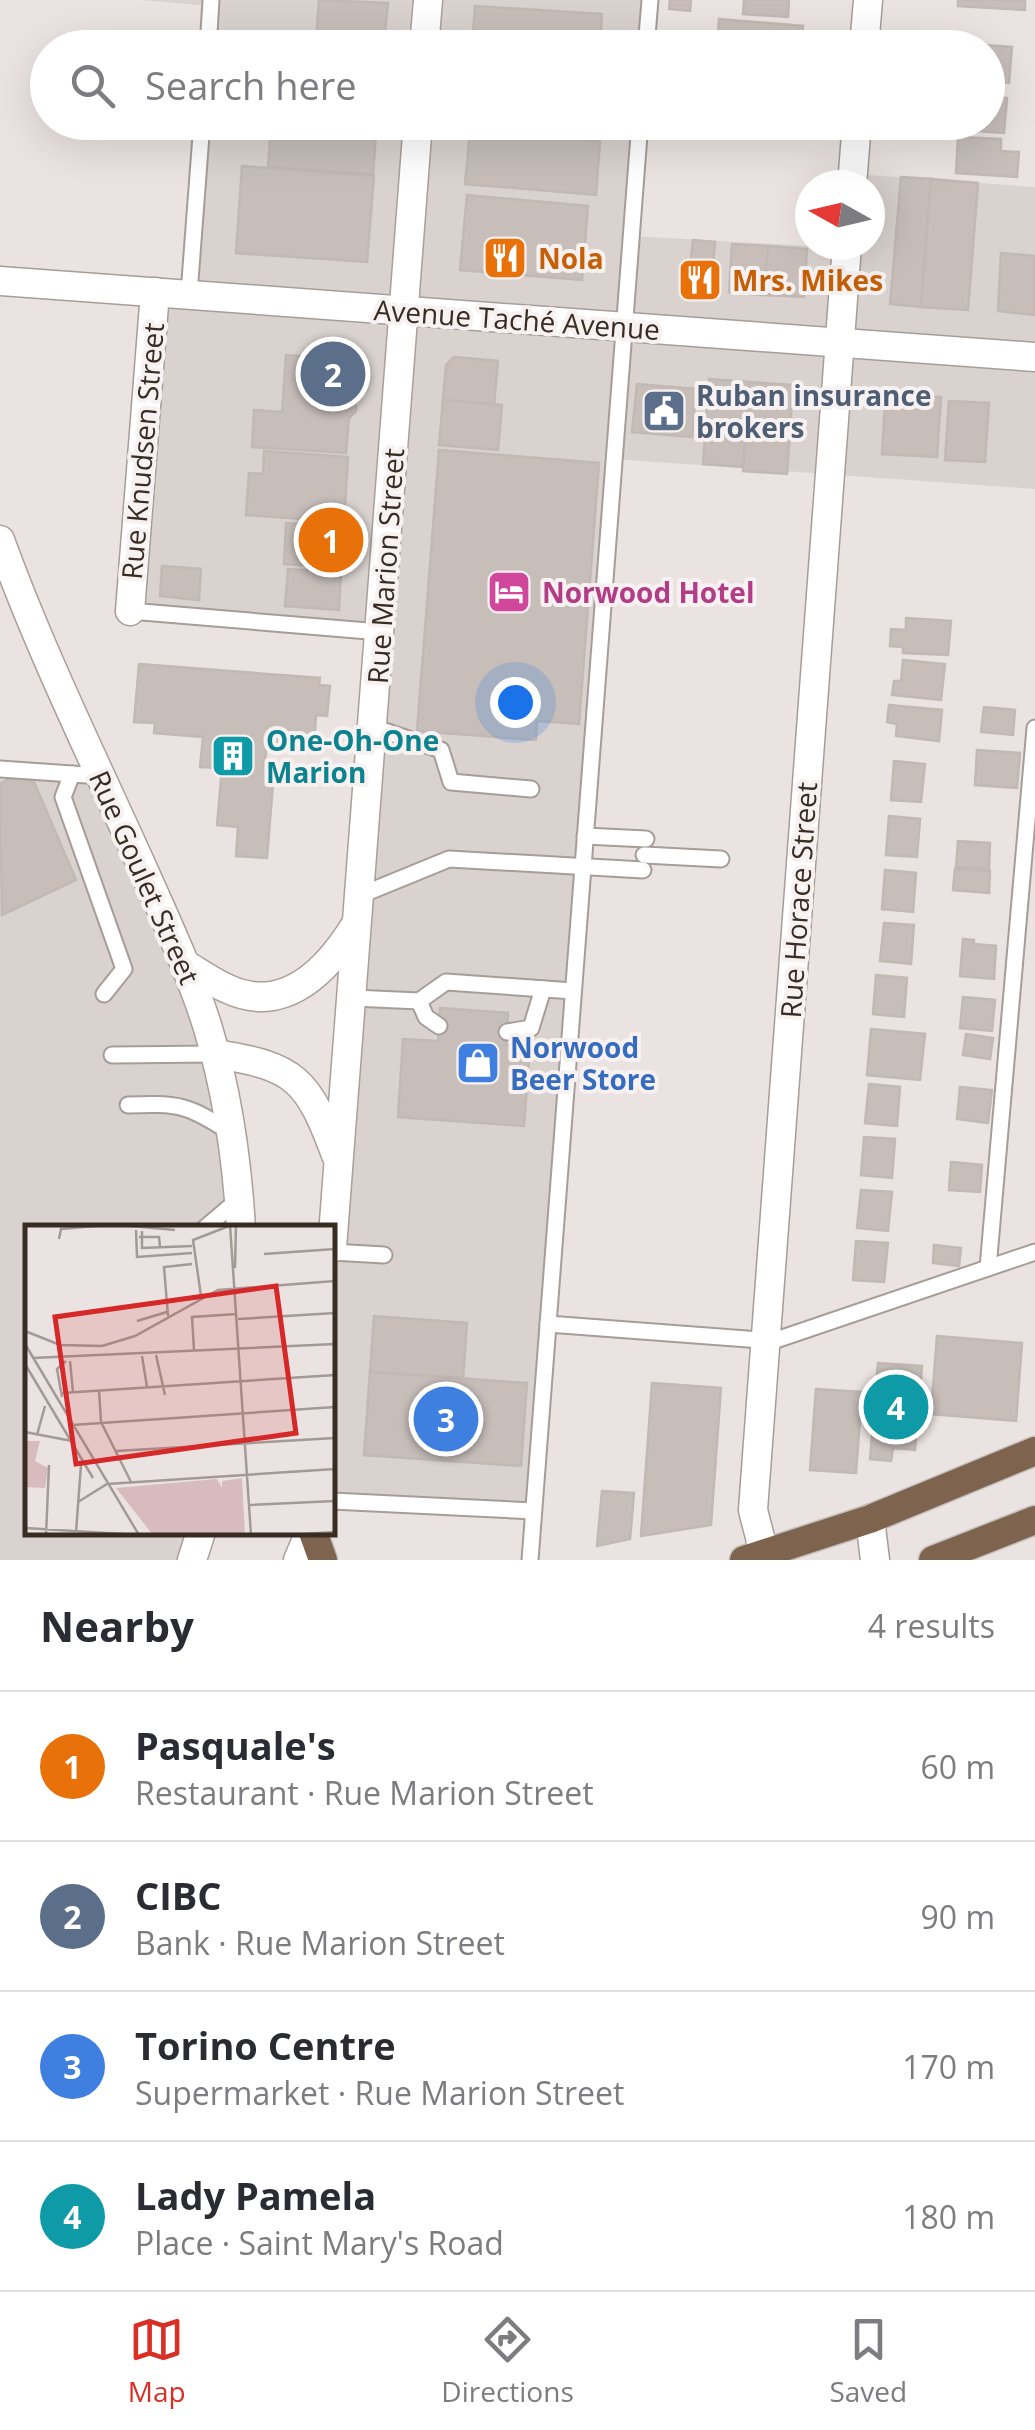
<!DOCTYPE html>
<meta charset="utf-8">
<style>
:root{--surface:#fff;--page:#f7f7f7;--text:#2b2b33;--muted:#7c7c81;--line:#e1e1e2;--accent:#d93025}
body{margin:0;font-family:"Open Sans",sans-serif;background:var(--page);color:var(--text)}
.compass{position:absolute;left:795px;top:170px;width:90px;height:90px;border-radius:50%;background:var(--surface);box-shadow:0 10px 40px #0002;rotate:278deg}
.you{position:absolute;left:515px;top:702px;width:35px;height:35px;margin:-25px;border:8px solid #fff;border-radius:50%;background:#1a73e8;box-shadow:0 0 0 15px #1a73e833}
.badge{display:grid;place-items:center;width:65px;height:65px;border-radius:50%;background:var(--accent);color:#fff;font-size:32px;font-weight:700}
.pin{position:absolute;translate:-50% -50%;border:5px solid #fff;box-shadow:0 2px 10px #0006}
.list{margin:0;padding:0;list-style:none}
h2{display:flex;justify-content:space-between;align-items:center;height:130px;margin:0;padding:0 40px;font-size:42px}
h2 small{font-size:32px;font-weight:400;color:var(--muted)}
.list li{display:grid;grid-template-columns:65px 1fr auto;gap:30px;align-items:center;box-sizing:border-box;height:150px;padding:0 40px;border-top:2px solid var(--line)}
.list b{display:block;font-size:38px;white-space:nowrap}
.list p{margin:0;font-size:32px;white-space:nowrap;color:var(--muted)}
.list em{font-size:32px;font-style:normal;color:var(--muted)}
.icon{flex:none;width:55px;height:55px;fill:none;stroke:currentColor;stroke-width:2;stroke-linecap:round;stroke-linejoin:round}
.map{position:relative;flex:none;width:1035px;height:1560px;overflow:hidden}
.search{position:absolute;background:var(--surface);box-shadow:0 10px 40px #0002;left:30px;right:30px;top:30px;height:110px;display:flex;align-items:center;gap:25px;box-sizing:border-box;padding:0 35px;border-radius:55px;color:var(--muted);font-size:38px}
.sheet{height:730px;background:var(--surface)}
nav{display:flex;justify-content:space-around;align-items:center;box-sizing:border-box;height:140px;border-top:2px solid var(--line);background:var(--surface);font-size:28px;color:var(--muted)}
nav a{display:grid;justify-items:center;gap:5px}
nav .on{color:var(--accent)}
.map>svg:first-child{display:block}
</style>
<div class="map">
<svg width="1035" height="1560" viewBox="0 0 1035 1560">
<rect width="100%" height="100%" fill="#eae3e1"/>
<g fill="#d9d2cf">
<polygon points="142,0 650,0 646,48 208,47 210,6"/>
<polygon points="202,123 640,123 632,236 846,248 847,245 870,245 870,185 852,185 853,174 1035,187 1035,489 615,459 533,1511 333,1501 333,1259 379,632 130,611 155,292 188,294"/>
<polygon points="0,771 101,776 186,965 241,1227 28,1228 28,1532 201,1533 192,1560 0,1560"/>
</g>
<g fill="#c7beba" stroke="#c2b8b4" stroke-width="2.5">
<polygon points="319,0 388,3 384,45 316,40"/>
<polygon points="670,0 691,0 690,11 669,9"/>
<polygon points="744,0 789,0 788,17 743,14"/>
<polygon points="958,0 1025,0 1025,10 958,6"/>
<polygon points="475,6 602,14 600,48 472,48"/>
<polygon points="719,19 803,26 801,48 717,48"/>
<polygon points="236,36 314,42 383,48 235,48"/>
<polygon points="955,43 1012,47 1009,83 988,82 988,48 955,48"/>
<polygon points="988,97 1007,98 1004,133 948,129 949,122 988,122"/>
<polygon points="271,122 377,122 376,132"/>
<polygon points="467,122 614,122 613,139 467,130"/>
<polygon points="271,127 376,135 373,174 268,167"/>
<polygon points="470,130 600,141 596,195 465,184"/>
<polygon points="958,137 1001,139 1001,151 1019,152 1017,177 956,173"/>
<polygon points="242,166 374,176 367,262 236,253"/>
<polygon points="901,177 931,179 921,307 890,304"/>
<polygon points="931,179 978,183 968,310 921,307"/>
<polygon points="467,195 588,206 582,280 460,270"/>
<polygon points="693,240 715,242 711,285 688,283"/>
<polygon points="732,244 768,246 764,295 729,292"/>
<polygon points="768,246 807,249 804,297 764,295"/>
<polygon points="1001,253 1035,256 1035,315 998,311"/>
<polygon points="286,355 346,360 344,391 356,406 356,411 349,418 346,453 252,447 254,410 282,412"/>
<polygon points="454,357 498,361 494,405 443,400 446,365"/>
<polygon points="709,379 749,382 744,467 703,464"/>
<polygon points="749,382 793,385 787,474 743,471"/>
<polygon points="637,384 696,389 692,437 632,432"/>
<polygon points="893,395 941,397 937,457 882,454 885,403"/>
<polygon points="443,400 502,405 498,450 439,445"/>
<polygon points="949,401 989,403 985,462 945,460"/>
<polygon points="439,450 599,463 579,724 537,721 536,740 417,731"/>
<polygon points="264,451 348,457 344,522 246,515 249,473 263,474"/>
<polygon points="286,523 344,528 341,568 284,564"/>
<polygon points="162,566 201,569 199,600 160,596"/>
<polygon points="288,569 341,573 339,610 285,606"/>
<polygon points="906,618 951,621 948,655 903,653 903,647 890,646 891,629 906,630"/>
<polygon points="903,660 945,664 941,700 892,695 894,681 901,681"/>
<polygon points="139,664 320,678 319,685 330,686 327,716 316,715 314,746 267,742 264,770 274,771 267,858 236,856 238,827 217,825 222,768 200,767 203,737 154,733 155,723 134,722"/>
<polygon points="889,705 942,710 939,741 896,736 897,724 887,722"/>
<polygon points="984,707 1015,710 1013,735 981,732"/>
<polygon points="977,750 1020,753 1017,788 975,785"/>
<polygon points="894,761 925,764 921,802 891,800"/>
<polygon points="14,776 34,782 76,880 2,915 0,784"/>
<polygon points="889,816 920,819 917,857 886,855"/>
<polygon points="958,841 990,843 989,869 956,867"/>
<polygon points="955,869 990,871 989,893 953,890"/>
<polygon points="885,870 916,873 913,912 882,909"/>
<polygon points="884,923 914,925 911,964 880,961"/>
<polygon points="963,939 974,940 974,944 996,946 994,979 960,976"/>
<polygon points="876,975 907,978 904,1017 873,1014"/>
<polygon points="963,997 995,1000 992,1031 960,1028"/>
<polygon points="440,1008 508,1013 506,1045 530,1047 524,1126 398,1117 403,1039 438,1041"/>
<polygon points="871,1029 925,1034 920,1080 867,1075"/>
<polygon points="966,1034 993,1038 990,1059 963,1055"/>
<polygon points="869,1084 900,1087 897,1126 865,1123"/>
<polygon points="960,1087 992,1090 988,1123 957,1119"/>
<polygon points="864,1137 895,1139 892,1178 861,1175"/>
<polygon points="951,1162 982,1165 980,1192 949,1190"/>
<polygon points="861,1190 892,1192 888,1231 857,1228"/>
<polygon points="856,1241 888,1243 884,1282 853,1280"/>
<polygon points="934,1245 961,1248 959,1266 933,1263"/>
<polygon points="374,1316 467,1323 463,1378 370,1372"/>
<polygon points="937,1336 1022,1343 1016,1421 931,1414"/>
<polygon points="878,1363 922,1366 915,1450 893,1448 891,1461 870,1459"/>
<polygon points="370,1372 527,1383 521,1466 364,1455"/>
<polygon points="652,1383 721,1388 711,1525 641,1536"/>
<polygon points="816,1389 862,1392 856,1473 810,1470"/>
<polygon points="602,1491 634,1493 630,1539 597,1546"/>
</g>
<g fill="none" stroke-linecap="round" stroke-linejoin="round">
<defs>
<g id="service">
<polyline points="208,48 211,0"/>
<polyline points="646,48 650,0"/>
<polyline points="189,294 202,122"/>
<polyline points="130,611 380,632"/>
<polyline points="373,727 441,750 451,782 531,789"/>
<polyline points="0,769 101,776"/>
<polyline points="72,774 63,797 124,969 104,994"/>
<polyline points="585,836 646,839"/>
<polyline points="644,855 721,859"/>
<polyline points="361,895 449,859 643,870"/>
<polyline points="353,998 419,1001 446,982 573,991"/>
<polyline points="419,1001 426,1017 439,1026"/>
<polyline points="507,1032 531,1028 543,989"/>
<polyline points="112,1055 215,1054"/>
<path d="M128,1105C179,1103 189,1105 231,1133"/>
<polyline points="205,1228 239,1199"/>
<polyline points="332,1252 384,1255"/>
<polyline points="988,1268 1035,728"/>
<polyline points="548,1324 773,1341 1035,1252"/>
<polyline points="332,1501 533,1511"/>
<polyline points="530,1560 640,122"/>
</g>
<g id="minor">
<polyline points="864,48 868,0"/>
<polyline points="852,185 857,122"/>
<polyline points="130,611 155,292"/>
<polyline points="870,1519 875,1560"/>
<polyline points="764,1553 753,1510 847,245"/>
</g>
<polyline id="tertiary" points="0,281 1035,357"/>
<g id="secondary">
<polyline points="424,48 428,0"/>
<path d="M0,540C40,650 92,756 140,862C164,916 189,969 207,1025C227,1090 237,1159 241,1228"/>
<path d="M186,965C200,973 213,983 228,989C286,1016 329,968 356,924"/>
<path d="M215,1054C296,1066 308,1080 336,1155"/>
<polyline points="332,1248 418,122"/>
<polyline points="192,1560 201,1532"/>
<polyline points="298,1560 310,1532"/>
</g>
<g id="trunk">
<polyline points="313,1532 323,1560"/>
<polyline points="744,1560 870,1519 1035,1451"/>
<polyline points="933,1560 1035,1520"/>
</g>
</defs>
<use href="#service" stroke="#a69d99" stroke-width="19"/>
<use href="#minor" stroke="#a69d99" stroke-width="31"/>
<use href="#tertiary" stroke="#a69d99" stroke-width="31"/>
<use href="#secondary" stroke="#ab9f98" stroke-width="31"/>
<use href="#trunk" stroke="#c3c0bd" stroke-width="31"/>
<use href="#service" stroke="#fff" stroke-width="15"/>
<use href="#minor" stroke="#fff" stroke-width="28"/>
<use href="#tertiary" stroke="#fff" stroke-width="28"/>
<use href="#secondary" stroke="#fff" stroke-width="28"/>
<use href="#trunk" stroke="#7e644e" stroke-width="28"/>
</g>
<defs>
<symbol id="restaurant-square" viewBox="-11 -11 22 22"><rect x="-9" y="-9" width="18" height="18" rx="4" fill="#e8710a" stroke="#f7f2f1"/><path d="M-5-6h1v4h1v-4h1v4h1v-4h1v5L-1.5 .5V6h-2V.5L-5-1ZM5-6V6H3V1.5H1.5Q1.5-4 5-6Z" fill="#fff"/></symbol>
<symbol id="civic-square" viewBox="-11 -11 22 22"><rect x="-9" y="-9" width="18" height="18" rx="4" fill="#5c6f8a" stroke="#f7f2f1"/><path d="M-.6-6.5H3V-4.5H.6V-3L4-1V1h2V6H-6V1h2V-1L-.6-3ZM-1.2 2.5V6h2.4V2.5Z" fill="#fff"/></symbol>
<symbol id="hotel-square" viewBox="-11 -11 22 22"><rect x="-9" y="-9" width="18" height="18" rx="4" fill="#d1479c" stroke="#f7f2f1"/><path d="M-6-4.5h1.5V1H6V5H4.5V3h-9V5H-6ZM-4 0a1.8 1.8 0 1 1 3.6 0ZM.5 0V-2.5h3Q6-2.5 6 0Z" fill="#fff"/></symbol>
<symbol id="building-square" viewBox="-11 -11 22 22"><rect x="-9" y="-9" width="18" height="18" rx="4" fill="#0f9aa8" stroke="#f7f2f1"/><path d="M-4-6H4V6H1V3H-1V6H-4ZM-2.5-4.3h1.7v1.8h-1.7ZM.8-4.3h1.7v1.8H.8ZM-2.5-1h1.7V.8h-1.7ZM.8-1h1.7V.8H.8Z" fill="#fff"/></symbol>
<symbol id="shop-square" viewBox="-11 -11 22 22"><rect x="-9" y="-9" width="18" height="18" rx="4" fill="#3f7fe0" stroke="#f7f2f1"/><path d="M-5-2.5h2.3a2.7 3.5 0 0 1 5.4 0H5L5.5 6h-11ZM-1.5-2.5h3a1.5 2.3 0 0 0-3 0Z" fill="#fff"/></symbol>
</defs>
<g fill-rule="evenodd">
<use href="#restaurant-square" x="480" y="233" width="50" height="50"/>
<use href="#restaurant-square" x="675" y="255" width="50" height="50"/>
<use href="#civic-square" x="639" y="386" width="50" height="50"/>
<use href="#hotel-square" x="484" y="567" width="50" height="50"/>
<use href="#building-square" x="208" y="731" width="50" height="50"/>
<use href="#shop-square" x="453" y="1038" width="50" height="50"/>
</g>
<g text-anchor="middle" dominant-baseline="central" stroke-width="8" stroke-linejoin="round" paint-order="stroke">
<g font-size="28" font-weight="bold" fill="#c56008" stroke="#f7f2f1" text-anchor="start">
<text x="538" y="258">Nola</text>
<text x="732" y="280">Mrs. Mikes</text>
</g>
<g font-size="28" fill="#382c23" stroke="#f7f2f1">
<text transform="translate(517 319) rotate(4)">Avenue Taché Avenue</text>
<text transform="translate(142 451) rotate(-85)">Rue Knudsen Street</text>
<text transform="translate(385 566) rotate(-86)">Rue Marion Street</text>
<text transform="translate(145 877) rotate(66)">Rue Goulet Street</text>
<text transform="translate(798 900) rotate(-86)">Rue Horace Street</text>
</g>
<g font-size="28" font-weight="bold" fill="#4e5e75" stroke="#f7f2f1" text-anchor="start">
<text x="696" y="395">Ruban insurance<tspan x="696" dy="32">brokers</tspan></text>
</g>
<g font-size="28" font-weight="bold" fill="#b23c85" stroke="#f7f2f1" text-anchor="start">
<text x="542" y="592">Norwood Hotel</text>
</g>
<g font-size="28" font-weight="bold" fill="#0d838f" stroke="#f7f2f1" text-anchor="start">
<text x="266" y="740">One-Oh-One<tspan x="266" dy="32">Marion</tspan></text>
</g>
<g font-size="28" font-weight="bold" fill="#366cbe" stroke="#f7f2f1" text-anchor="start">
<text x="510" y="1047">Norwood<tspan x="510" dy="32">Beer Store</tspan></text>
</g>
</g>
<g transform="translate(25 1225)">
<rect width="310" height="310" fill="#eae3e1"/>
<path d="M0,216H15L10,236L23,243L20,263L0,262ZM217,253L220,310H128L91,263L192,254L197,263V256Z" fill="#d8bcbd"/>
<path fill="none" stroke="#a39a95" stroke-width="2.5" d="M95,0L150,5M205,0L226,310M111,5L112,32L167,28M117,6V23L167,21M114,12H134L135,22M34,14L36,4L82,0M239,29L310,24M210,43L211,0M176,71L168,15L204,1M143,91L139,42L167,39M213,94L310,88M112,96L142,87M0,106L35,120L77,121L110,111L193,65L310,56M0,119L114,310M169,125L167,92L212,89M131,130L140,170M117,131L122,162M7,133L310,119M45,136L48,167M0,139L68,253M74,165L76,197L106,257M37,168L310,150M37,172L32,144L41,136M47,200L310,182M0,207L47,216M12,210L20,181M91,226L310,213M53,277L82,259L310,244M224,280L310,276M0,303L114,310M51,307L56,240M21,310L24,240M261,310L310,307"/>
<path fill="#d62828" fill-opacity="0.15" stroke="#d62828" stroke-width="5" d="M251,61L271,208L51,239L30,92Z"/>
<rect width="310" height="310" fill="none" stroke="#382c23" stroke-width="5"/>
</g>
</svg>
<svg class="compass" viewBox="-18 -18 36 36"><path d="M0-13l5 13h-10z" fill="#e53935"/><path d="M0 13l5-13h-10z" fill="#7c7c81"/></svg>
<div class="you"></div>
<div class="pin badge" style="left:331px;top:540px;background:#e8710a">1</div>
<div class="pin badge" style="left:333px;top:374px;background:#5c6f8a">2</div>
<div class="pin badge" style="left:446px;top:1419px;background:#3f7fe0">3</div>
<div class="pin badge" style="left:896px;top:1407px;background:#0f9aa8">4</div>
<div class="search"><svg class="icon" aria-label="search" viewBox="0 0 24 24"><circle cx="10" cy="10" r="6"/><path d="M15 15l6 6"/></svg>Search here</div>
</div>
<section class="sheet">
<h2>Nearby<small>4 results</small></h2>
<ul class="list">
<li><span class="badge" style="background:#e8710a">1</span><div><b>Pasquale's</b><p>Restaurant · Rue Marion Street</p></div><em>60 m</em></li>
<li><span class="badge" style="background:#5c6f8a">2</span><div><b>CIBC</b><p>Bank · Rue Marion Street</p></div><em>90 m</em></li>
<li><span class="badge" style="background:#3f7fe0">3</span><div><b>Torino Centre</b><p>Supermarket · Rue Marion Street</p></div><em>170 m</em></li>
<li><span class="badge" style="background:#0f9aa8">4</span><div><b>Lady Pamela</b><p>Place · Saint Mary's Road</p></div><em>180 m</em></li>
</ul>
</section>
<nav>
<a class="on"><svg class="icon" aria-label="map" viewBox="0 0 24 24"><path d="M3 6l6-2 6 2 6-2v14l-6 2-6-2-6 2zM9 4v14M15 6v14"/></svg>Map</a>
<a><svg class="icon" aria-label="directions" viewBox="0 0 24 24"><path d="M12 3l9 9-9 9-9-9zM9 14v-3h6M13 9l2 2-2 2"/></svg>Directions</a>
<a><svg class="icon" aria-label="saved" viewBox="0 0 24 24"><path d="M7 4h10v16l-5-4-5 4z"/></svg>Saved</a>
</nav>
